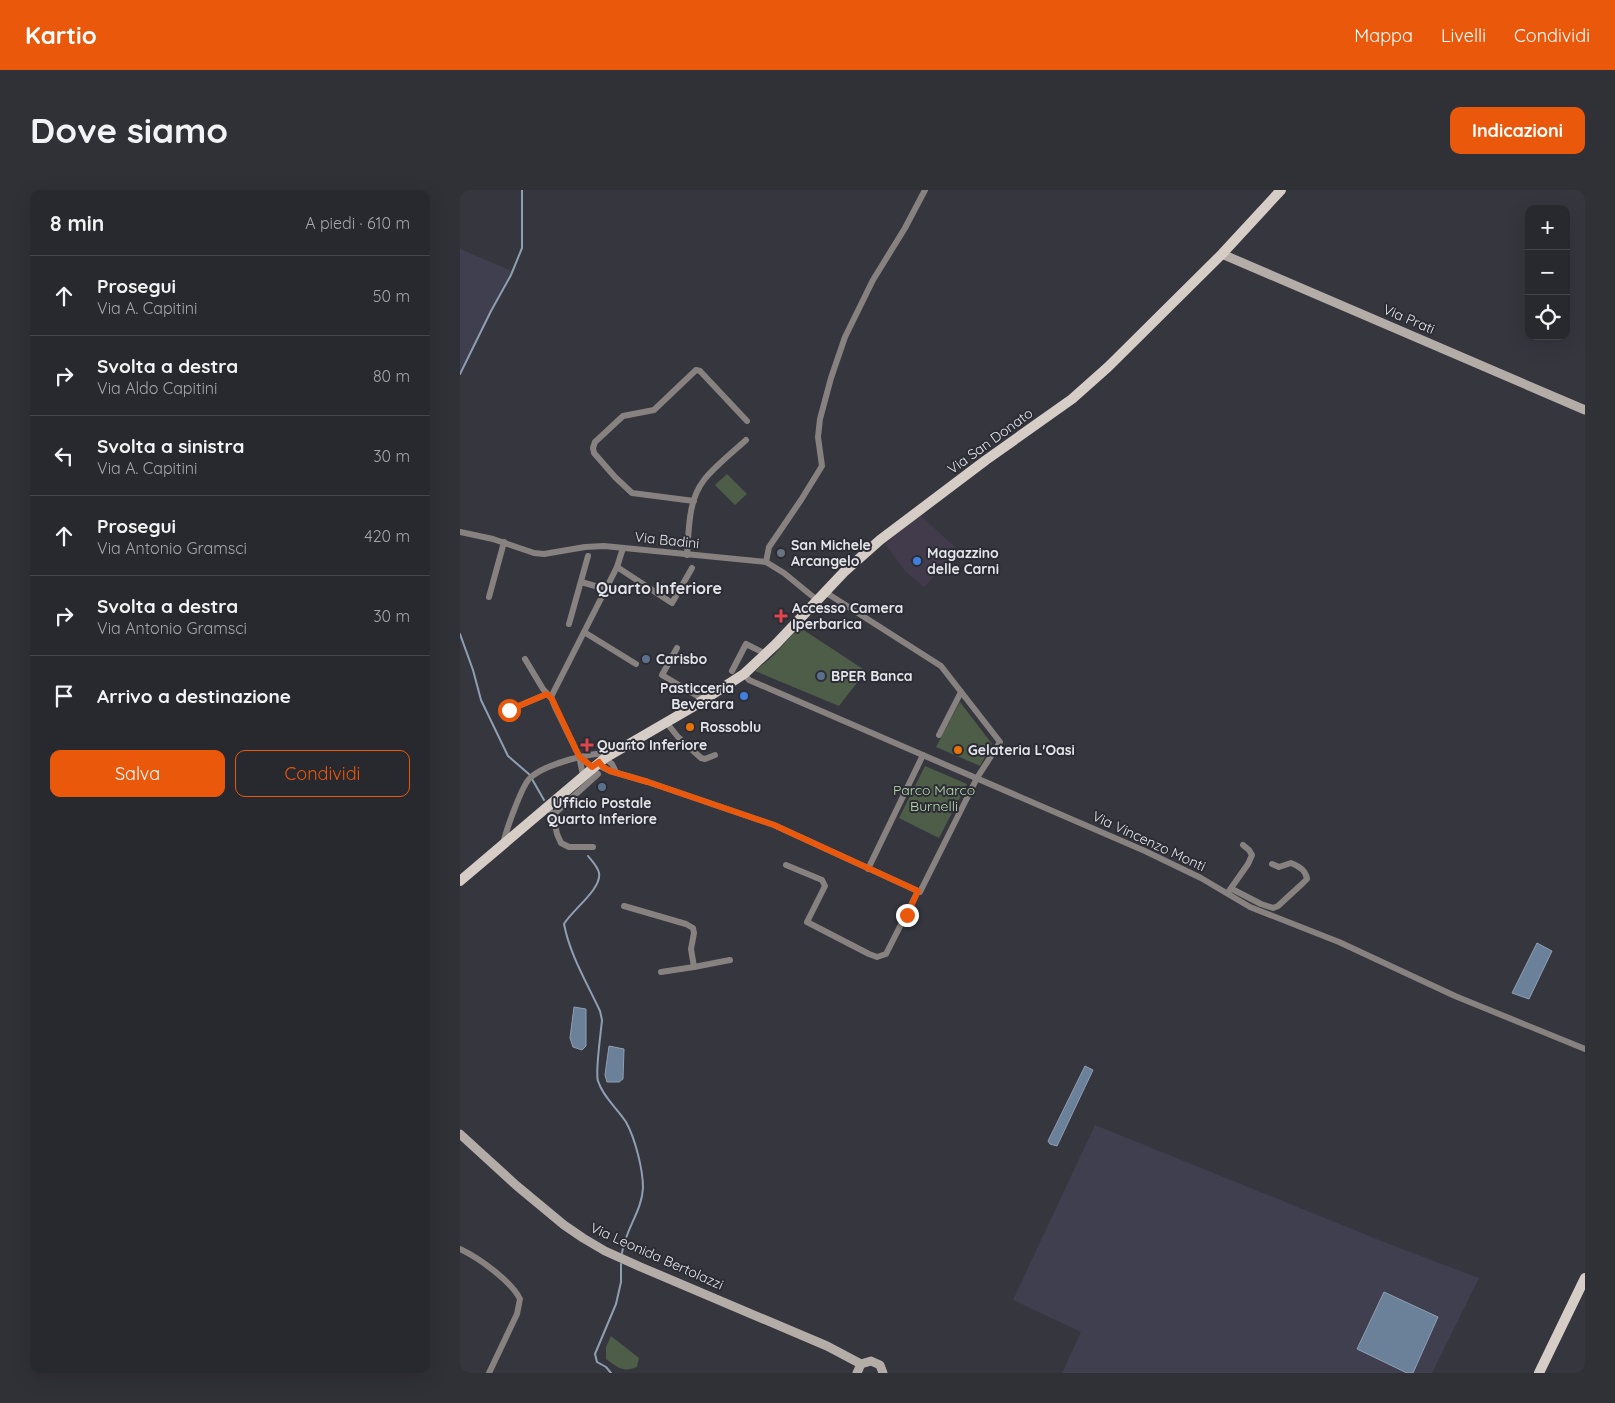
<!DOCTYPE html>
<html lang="it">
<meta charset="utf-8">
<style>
:root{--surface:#28282f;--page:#303037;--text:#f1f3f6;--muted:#a5a6aa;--line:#44444b;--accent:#ea580c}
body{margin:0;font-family:Quicksand,sans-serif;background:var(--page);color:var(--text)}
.controls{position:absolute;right:15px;top:15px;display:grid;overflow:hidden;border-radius:10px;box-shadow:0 5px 20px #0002}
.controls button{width:45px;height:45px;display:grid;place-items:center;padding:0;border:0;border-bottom:1px solid var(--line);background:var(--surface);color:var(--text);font:25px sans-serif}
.stop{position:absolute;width:15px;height:15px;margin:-11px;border:4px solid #ea580c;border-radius:50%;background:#fff}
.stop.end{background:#ea580c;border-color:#fff;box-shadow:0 1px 5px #0008}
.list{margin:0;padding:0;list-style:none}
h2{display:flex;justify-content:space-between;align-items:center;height:65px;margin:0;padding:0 20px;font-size:21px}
h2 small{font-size:16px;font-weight:400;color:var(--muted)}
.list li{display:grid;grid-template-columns:32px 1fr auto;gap:15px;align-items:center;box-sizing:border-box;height:80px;padding:0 20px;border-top:1px solid var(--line)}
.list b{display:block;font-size:19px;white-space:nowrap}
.list p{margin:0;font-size:16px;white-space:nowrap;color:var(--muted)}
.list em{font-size:16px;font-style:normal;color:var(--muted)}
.actions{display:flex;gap:10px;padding:15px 20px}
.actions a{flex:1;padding:11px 0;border:1px solid var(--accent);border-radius:10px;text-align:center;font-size:18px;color:var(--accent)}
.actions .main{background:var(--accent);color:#fff}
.icon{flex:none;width:28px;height:28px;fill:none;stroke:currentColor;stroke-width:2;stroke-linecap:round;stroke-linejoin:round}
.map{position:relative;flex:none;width:1125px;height:1183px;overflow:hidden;border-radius:10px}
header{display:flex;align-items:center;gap:30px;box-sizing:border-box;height:70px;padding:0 25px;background:var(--accent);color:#fff}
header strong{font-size:24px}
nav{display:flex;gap:28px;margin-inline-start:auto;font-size:18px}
.intro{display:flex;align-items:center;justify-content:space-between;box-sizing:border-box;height:120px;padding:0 30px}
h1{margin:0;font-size:35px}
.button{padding:12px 22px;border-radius:10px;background:var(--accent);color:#fff;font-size:18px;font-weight:700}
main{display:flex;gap:30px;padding:0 30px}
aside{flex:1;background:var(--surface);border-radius:10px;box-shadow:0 5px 20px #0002}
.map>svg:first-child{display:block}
</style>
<header>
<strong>Kartio</strong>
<nav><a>Mappa</a><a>Livelli</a><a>Condividi</a></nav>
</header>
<div class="intro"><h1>Dove siamo</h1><a class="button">Indicazioni</a></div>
<main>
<aside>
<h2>8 min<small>A piedi · 610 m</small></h2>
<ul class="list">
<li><svg class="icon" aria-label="ahead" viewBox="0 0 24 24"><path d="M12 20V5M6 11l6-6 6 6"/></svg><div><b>Prosegui</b><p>Via A. Capitini</p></div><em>50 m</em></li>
<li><svg class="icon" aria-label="right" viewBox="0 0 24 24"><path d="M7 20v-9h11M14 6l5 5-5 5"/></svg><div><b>Svolta a destra</b><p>Via Aldo Capitini</p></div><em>80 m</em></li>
<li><svg class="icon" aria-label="left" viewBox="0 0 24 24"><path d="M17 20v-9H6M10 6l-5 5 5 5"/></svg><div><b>Svolta a sinistra</b><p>Via A. Capitini</p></div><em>30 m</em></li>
<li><svg class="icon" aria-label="ahead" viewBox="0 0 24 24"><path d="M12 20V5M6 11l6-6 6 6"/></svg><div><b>Prosegui</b><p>Via Antonio Gramsci</p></div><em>420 m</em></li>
<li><svg class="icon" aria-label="right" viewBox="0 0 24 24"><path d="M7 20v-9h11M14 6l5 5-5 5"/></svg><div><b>Svolta a destra</b><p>Via Antonio Gramsci</p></div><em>30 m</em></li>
<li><svg class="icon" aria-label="arrive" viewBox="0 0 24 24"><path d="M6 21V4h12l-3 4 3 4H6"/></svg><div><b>Arrivo a destinazione</b></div></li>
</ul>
<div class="actions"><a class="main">Salva</a><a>Condividi</a></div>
</aside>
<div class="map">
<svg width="1125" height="1183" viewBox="0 0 1125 1183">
<rect width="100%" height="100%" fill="#36363f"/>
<polygon fill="#423b4c" points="459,324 498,360 464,397 446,382 425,354"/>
<g fill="#3f3f4f">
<polygon points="0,59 52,81 0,181"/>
<polygon points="635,935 924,1052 1019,1088 972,1183 602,1183 621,1142 553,1110"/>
</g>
<g fill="#4d5d48">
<polygon points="267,284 287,304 275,315 255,295"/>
<polygon points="339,437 406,481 379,516 295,481 313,466"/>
<polygon points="500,512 532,554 520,576 476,557"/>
<polygon points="465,576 507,594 479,648 439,628"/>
<path d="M151,1146L179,1168L177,1177C163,1183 157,1177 146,1169V1157Z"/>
</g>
<g fill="#6b819a" stroke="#8f9fb2">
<polygon points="1077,753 1092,761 1069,809 1052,803"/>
<polygon points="114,817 126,819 126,856 122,860 113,857 110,848"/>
<polygon points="149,856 164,859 163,889 159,892 147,892 145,885"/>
<polygon points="625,876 633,880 597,956 590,954 588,951"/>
<polygon points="924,1102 978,1127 953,1183 947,1183 897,1159"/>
</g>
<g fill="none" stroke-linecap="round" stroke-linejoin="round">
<g stroke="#8f9fb2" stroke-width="2">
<polyline points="0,184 31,121 51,85 62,58 62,0"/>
<polyline points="0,444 13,480 21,510 48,566 70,585"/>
<polyline points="72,589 84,610"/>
<path d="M128,666C132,671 138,677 139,683C142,699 112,720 104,734C110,765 127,793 140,821L142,830C141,842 135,882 138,891C143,907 157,918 166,932C175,948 183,979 183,998C182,1021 165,1040 162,1063"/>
<polyline points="151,1183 146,1177 137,1172 135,1164 156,1114 161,1092 161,1074"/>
</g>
<g stroke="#87827f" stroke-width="6">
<polyline points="234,311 172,303 155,287 134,263 133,258 135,252 163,226 194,220 236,180 240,181 287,231"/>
<polyline points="0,342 33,349 74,363 84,364 125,357 144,356 306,372 324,383 357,410"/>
<path d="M227,365C229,340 228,310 244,290C254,277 273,262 286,250"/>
<polyline points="306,372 309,357 341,310 362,276 358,247 360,229 371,188 385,147 413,90 445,38 465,0"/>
<polyline points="157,377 212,413 232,378"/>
<polyline points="121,392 146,399"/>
<polyline points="29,407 44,352"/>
<polyline points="109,434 128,366"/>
<polyline points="124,442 176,474"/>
<polyline points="217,458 202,485 244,510"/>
<polyline points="65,469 83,499 92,509"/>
<polyline points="272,481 286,454 306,464"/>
<polyline points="284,484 289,490 310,499 685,661 741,688 790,717 879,752 995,806 1125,859"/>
<polyline points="49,520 87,504"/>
<polyline points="206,532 218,547 241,568 245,569 255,565"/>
<polyline points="479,545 501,502"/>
<polyline points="119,566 132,577"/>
<polyline points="145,568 152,574 156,582"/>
<polyline points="139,572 142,577 150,581 188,592 314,635 460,702 517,588 540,552 481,476 365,402"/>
<polyline points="123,585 119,566 95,517 91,507 157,377 163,358"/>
<polyline points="87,616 93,625 97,644 101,653 109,657 133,657"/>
<polyline points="93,625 138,584"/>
<path d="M43,654C46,641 62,594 71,587C86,574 131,562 151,563"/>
<polyline points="326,675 362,690 365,696 347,732 409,764 417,767 426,764 458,701"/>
<polyline points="408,679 463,565"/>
<path d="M772,699L801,714L813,718L818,716L843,693L847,689C846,680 839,676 831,673L819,677L812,674"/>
<polyline points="769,701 788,674 792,665 789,660 783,655"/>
<polyline points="164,716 226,734 233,738 234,743 231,759 234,777 201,782"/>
<polyline points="234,777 270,770"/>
<path d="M0,1059C19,1068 51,1091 60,1109L57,1124L29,1183"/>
</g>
<g stroke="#b4ada7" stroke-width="9">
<polyline points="762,64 1125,220"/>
<polyline points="0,944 57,996 104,1035 123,1048 145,1061 183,1078 367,1156 401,1174"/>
<polyline points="397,1183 401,1174 411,1171 420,1175 423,1183"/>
</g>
<g stroke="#d6cdc6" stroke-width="10">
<polyline points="0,691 145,568 231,518 284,484 316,454 384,382 420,350 526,270 612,209 648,177 762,64 821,0"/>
<polyline points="1079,1183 1125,1088"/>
</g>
</g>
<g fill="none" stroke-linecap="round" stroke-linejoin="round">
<polyline stroke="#ea580c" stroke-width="6" points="49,520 87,504 92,509 119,566 132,577 139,572 142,576 150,581 188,592 314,635 458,701 447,725"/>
</g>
<circle fill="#6b7280" stroke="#2c2c35" stroke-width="2" cx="321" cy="363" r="5"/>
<g fill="#3f7fe0" stroke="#2c2c35" stroke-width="2">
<circle cx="457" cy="371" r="5"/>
<circle cx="284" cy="506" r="5"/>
</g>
<g fill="#e0444e" stroke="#2c2c35" stroke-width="2">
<path d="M318.5 418.5h5v5h5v5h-5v5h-5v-5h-5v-5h5z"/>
<path d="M124.5 547.5h5v5h5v5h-5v5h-5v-5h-5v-5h5z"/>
</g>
<g fill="#5c6f8a" stroke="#2c2c35" stroke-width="2">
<circle cx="186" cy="469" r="5"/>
<circle cx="361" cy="486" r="5"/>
<circle cx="142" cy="597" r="5"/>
</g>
<g fill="#e8710a" stroke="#2c2c35" stroke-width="2">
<circle cx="230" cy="537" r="5"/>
<circle cx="498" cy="560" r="5"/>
</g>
<g text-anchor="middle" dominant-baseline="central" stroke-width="4" stroke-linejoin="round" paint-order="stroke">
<g font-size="14" fill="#e4e4ea" stroke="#2c2c35">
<text transform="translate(949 129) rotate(23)">Via Prati</text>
<text transform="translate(530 251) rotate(-36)">Via San Donato</text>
<text transform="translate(207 350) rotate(6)">Via Badini</text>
<text transform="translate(689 651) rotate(25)">Via Vincenzo Monti</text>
<text transform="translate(197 1066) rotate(24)">Via Leonida Bertolazzi</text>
</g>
<g font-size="14" font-weight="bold" fill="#e4e4ea" stroke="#2c2c35" text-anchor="start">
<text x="331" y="355">San Michele<tspan x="331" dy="16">Arcangelo</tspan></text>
<text x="467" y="363">Magazzino<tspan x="467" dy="16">delle Carni</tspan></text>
<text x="332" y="418">Accesso Camera<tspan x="332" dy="16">Iperbarica</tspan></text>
<text x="196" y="469">Carisbo</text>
<text x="371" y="486">BPER Banca</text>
<text x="274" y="498" text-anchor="end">Pasticceria<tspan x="274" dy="16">Beverara</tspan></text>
<text x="240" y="537">Rossoblu</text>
<text x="137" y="555">Quarto Inferiore</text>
<text x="508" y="560">Gelateria L'Oasi</text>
<text x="142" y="613" text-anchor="middle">Ufficio Postale<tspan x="142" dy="16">Quarto Inferiore</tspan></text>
</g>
<g font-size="14" fill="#b9dfaf" stroke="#2c2c35">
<text x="474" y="600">Parco Marco<tspan x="474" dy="16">Burnelli</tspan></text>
</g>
<g font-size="16" font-weight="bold" fill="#e4e4ea" stroke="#2c2c35">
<text x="199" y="398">Quarto Inferiore</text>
</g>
</g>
</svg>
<div class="controls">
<button>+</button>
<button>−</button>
<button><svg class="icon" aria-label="locate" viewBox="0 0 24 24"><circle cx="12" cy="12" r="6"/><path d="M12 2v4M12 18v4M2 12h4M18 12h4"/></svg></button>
</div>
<div class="stop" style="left:49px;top:520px"></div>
<div class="stop end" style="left:447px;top:725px"></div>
</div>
</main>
